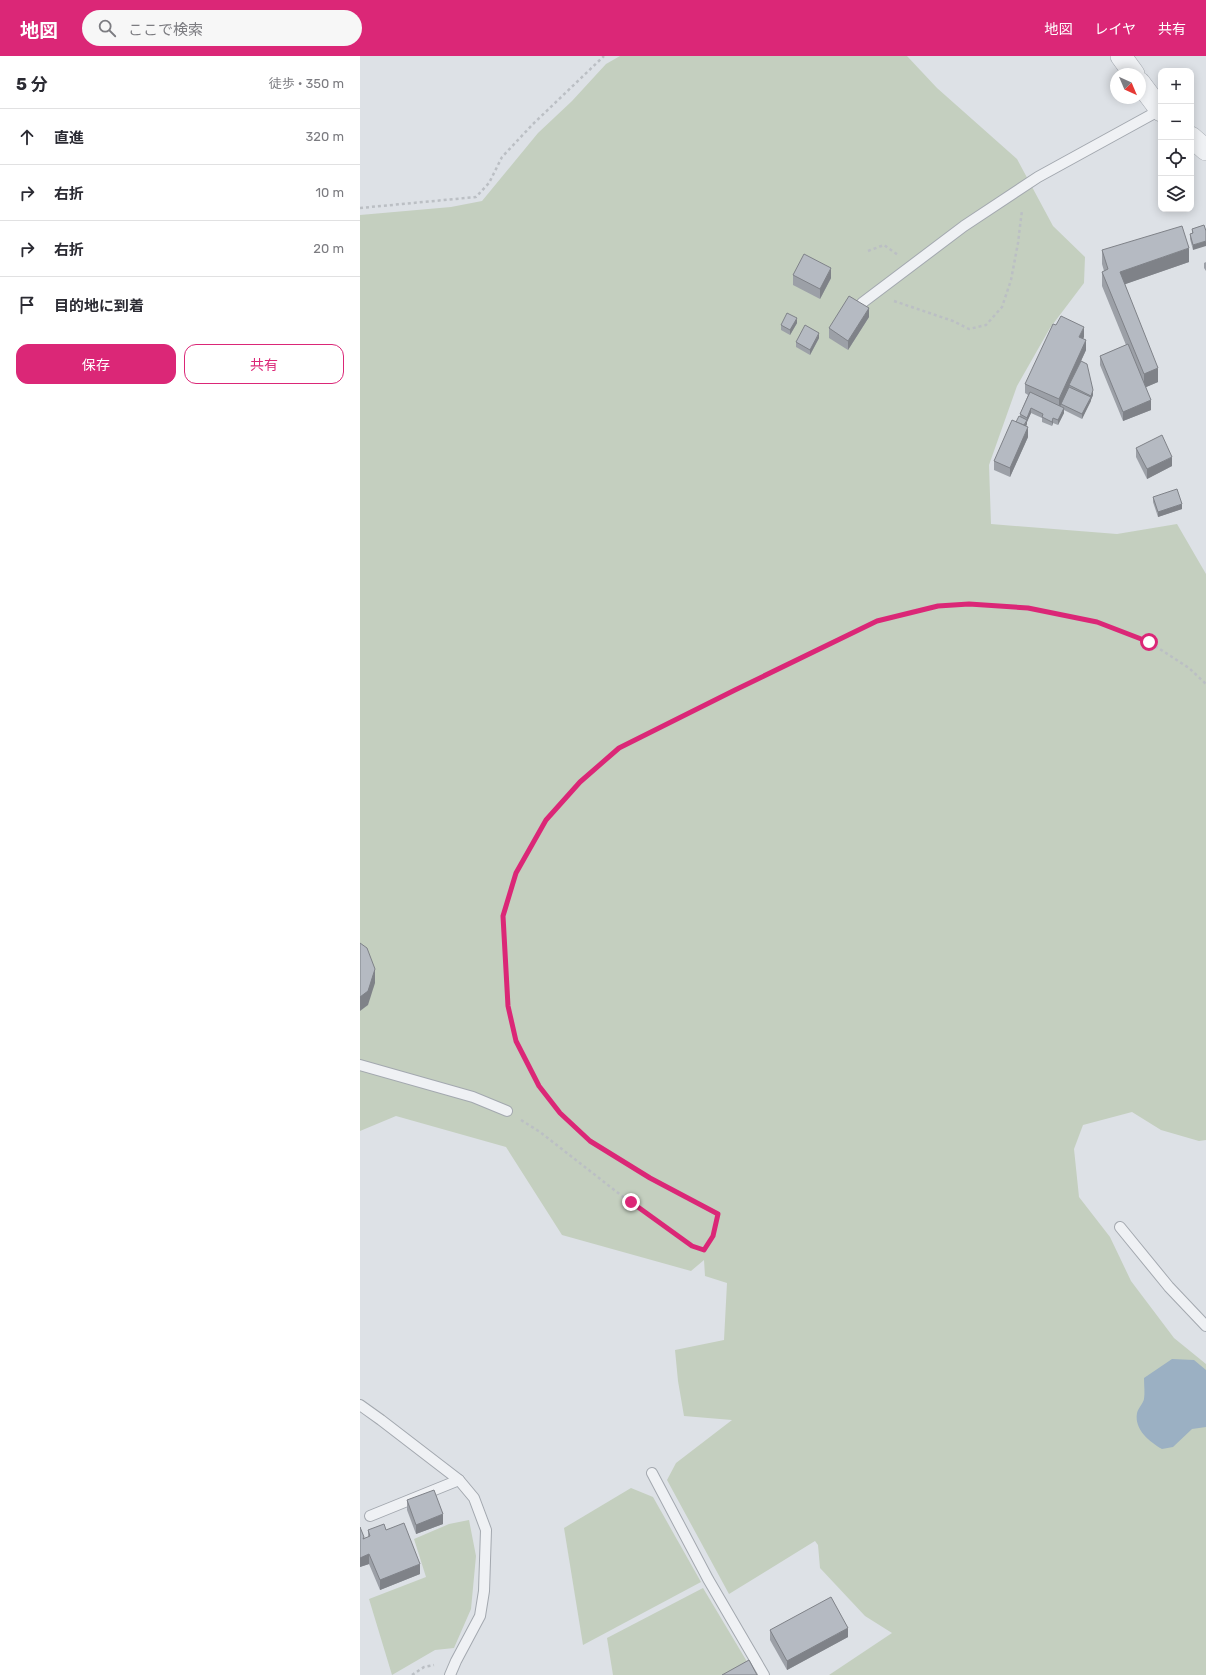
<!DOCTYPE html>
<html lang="ja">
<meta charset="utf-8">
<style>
:root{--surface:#fff;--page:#f7f7f7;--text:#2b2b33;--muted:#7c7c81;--line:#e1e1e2;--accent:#db2777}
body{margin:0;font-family:Rubik,"Noto Sans JP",sans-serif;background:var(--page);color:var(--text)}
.controls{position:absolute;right:12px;top:12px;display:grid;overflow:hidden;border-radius:8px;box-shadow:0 2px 10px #0003}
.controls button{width:36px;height:36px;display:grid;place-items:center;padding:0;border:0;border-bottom:1px solid var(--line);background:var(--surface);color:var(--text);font:20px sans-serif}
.compass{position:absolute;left:750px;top:12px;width:36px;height:36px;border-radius:50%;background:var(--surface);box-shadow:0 2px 10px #0003;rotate:136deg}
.stop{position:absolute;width:12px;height:12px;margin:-9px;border:3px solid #db2777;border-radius:50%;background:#fff}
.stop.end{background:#db2777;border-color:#fff;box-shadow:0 1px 4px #0008}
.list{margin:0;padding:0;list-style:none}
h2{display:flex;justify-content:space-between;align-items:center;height:52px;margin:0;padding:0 16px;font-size:17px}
h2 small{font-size:13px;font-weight:400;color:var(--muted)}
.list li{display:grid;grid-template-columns:26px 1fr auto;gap:12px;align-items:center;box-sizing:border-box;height:56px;padding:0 16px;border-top:1px solid var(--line)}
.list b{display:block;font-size:15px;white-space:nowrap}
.list em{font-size:13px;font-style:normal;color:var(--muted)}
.actions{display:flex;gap:8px;padding:12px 16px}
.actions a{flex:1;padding:9px 0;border:1px solid var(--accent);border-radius:12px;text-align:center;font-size:14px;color:var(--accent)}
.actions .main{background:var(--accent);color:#fff}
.icon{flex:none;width:22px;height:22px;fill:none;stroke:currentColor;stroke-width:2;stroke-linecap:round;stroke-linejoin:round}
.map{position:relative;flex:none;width:846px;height:1619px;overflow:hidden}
header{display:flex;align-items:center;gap:24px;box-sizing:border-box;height:56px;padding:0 20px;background:var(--accent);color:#fff}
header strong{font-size:19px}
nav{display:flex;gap:22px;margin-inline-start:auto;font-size:14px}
.search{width:280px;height:36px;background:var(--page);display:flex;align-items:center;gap:10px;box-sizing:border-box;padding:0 14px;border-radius:22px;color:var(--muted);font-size:15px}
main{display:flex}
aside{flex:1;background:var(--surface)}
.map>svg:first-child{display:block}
</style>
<header>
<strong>地図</strong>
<div class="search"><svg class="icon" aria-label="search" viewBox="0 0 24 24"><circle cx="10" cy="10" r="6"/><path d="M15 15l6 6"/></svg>ここで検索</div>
<nav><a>地図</a><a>レイヤ</a><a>共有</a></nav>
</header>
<main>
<aside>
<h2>5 分<small>徒歩 · 350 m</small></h2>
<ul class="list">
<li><svg class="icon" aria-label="ahead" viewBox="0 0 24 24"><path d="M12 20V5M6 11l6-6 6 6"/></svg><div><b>直進</b></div><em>320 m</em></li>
<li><svg class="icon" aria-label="right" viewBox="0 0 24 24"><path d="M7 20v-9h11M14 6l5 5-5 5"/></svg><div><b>右折</b></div><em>10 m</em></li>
<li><svg class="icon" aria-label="right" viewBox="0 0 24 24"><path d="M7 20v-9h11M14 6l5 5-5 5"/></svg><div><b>右折</b></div><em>20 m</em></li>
<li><svg class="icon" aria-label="arrive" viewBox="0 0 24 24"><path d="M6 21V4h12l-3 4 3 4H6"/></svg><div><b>目的地に到着</b></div></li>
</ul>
<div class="actions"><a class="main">保存</a><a>共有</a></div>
</aside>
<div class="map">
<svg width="846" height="1619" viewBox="0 0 846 1619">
<rect width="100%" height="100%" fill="#dde1e6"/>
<g fill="#c4cfbf">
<polygon points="260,0 547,0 577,32 657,103 693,170 725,201 724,227 690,272 657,330 629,409 631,468 757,478 817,468 846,518 846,1084 839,1085 801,1074 772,1056 723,1069 714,1093 719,1141 750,1181 771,1225 814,1282 846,1308 846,1619 469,1619 532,1577 505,1560 460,1512 458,1489 455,1485 369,1538 307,1424 316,1407 372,1364 324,1360 318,1325 315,1294 364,1284 367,1227 345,1220 344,1204 331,1215 202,1179 146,1091 36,1060 0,1075 0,159 91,151 122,145 178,77 212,45 246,8"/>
<polygon points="271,1432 293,1441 341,1526 223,1589 204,1472"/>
<polygon points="109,1464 116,1500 111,1553 94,1592 75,1594 32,1619 9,1543 66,1521 54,1483 89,1468"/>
<polygon points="343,1532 395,1619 253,1619 247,1582"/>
</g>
<path fill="#9bb0c3" d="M812,1303L834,1304L846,1314V1371L832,1373L813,1391L802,1393C790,1386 774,1374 777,1357C778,1352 783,1348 784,1343C785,1337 784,1329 784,1322Z"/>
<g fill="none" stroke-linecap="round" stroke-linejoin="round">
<defs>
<g id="lane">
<polyline points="502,247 604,170 678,121 800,54"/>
<polyline points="0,1009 113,1041 147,1055"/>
<polyline points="760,1171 809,1231 846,1270"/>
<polyline points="0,1349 21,1364 99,1424 114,1442 126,1474 124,1535 120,1560 96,1605 90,1619"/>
<polyline points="292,1417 348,1523 404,1619"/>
<polyline points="10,1460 99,1424"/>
</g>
<g id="street">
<polyline points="761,0 774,18"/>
<polyline points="780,27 801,55"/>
<polyline points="831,81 846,94"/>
</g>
</defs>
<use href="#lane" stroke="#a3a8af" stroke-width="12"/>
<use href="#street" stroke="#a3a8af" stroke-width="22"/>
<g stroke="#bbbfc4" stroke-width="2.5" stroke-dasharray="3 3" stroke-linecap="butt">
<polyline points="0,152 116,141 129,127 142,101 173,68 244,0"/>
<polyline points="508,195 524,189 538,199"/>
<polyline points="534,245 593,265 609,273 626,269 642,251 651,224 658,187 662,154"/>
<polyline points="161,1064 180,1076 271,1147 332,1190 344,1194 353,1180 358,1158 290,1122 230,1085 200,1057 179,1030 156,985 148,950 143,860 156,817 186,764 220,726 259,693 375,634 517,565 578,550 609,548 668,552 737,566 789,586 829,612 846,628"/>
<polyline points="52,1619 64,1611 74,1609"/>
</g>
<use href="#lane" stroke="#eff1f4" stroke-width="10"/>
<use href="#street" stroke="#eff1f4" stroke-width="21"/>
</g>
<g fill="#9ca0a7">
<polygon points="844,169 833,194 830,183 830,178 832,177 832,173"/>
<polygon points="742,194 829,206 765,228 798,326 786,331 791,354 763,365 740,309 740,300 766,289 742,230 742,216 744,215 742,208"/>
<polygon points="846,206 846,215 844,212 844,207"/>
<polygon points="433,219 471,222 460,243 433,229"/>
<polygon points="509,261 488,294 469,282 469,272"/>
<polygon points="437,267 430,279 421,274 421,269"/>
<polygon points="724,281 723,283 726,294 715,318 733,339 722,363 704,354 704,357 698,369 693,367 692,370 682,366 682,362 671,357 667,366 666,370 668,381 650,421 634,414 634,405 660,360 660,358 668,339 665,337 665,328"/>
<polygon points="459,282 450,299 436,291 436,286"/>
<polygon points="776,392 812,410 787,423 776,401"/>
<polygon points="793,441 822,453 798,461 793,446"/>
<polygon points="47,1444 83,1468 56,1478 47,1454"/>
<polygon points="0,1471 4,1482 8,1481 8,1474 26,1474 60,1518 20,1534 9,1508 0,1511"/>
<polygon points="410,1574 488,1581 427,1614 410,1584"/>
</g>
<g fill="#7f8288">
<polygon points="846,185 846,190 833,194 833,189"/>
<polygon points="829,192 829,206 760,230 760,216"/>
<polygon points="471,212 471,222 460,243 460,233"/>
<polygon points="509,252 509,261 488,294 488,285"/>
<polygon points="437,262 437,267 430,279 430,274"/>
<polygon points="724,271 724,281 719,291 719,281"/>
<polygon points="459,277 459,282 450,299 450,294"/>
<polygon points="726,284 726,294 699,353 699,343"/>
<polygon points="798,312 798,326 784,332 784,318"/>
<polygon points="733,334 733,339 731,344 731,340"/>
<polygon points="731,341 731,345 722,363 722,358"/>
<polygon points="791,344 791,354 763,365 763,356"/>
<polygon points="671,352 671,357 667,366 667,362"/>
<polygon points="704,352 704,357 698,369 698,364"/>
<polygon points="693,362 693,367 692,370 692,366"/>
<polygon points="667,364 667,368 664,376 664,371"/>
<polygon points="668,371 668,381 650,421 650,412"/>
<polygon points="812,401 812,410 787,423 787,413"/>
<polygon points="822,448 822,453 798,461 798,456"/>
<polygon points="15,913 15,927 8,949 0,955 0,941"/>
<polygon points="83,1458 83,1468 56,1478 56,1469"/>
<polygon points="9,1498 9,1508 0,1511 0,1502"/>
<polygon points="60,1508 60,1518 20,1534 20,1524"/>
<polygon points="488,1572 488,1581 427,1614 427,1605"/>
</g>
<g fill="#b5bac2" stroke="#7f8288">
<polygon points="844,169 846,175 846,185 833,189 830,178 833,177 832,173"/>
<polygon points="822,170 829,192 760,216 798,312 784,318 742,216 748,213 742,194"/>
<polygon points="444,198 471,212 460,233 433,219"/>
<polygon points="489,240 509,252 488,285 469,272"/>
<polygon points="427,257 437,262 430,274 421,269"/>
<polygon points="701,260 724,271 719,281 726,284 699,343 665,328 693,268 696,269"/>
<polygon points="445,269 459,277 450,294 436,286"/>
<polygon points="768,288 791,344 763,356 740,300"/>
<polygon points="721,305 727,308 733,334 731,340 709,329"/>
<polygon points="709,331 731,341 722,358 701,348"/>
<polygon points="670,336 704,352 698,364 693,362 692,366 682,361 683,358 671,352 667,362 660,358"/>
<polygon points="659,360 667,364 664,369 656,366"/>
<polygon points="652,364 668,371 650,412 634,405"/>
<polygon points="802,379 812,401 787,413 776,392"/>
<polygon points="817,433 822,448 798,456 793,441"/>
<polygon points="0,887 7,892 15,913 8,935 0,941"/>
<polygon points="74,1434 83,1458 56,1469 47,1444"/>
<polygon points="44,1467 60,1508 20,1524 9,1498 0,1502 0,1471 4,1481 3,1483 10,1480 8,1474 24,1468 26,1474"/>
<polygon points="471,1541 488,1572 427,1605 410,1574"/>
<polygon points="389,1604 397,1619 362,1619"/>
</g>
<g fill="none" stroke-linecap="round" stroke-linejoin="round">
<polyline stroke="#db2777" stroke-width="5" points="271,1146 332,1190 344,1194 353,1180 358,1158 290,1122 230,1085 200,1057 179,1030 156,985 148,950 143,860 156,817 186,764 220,726 259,692 375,634 517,565 578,550 609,548 668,552 737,566 789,586"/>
</g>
</svg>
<div class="controls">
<button>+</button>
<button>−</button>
<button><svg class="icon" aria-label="locate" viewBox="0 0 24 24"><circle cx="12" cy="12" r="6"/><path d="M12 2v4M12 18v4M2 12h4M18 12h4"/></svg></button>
<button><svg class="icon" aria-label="layers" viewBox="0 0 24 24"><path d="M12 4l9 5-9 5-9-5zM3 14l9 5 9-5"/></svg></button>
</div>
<svg class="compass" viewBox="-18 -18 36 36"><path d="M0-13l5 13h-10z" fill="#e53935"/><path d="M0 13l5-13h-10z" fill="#7c7c81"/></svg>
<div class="stop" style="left:789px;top:586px"></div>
<div class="stop end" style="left:271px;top:1146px"></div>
</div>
</main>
